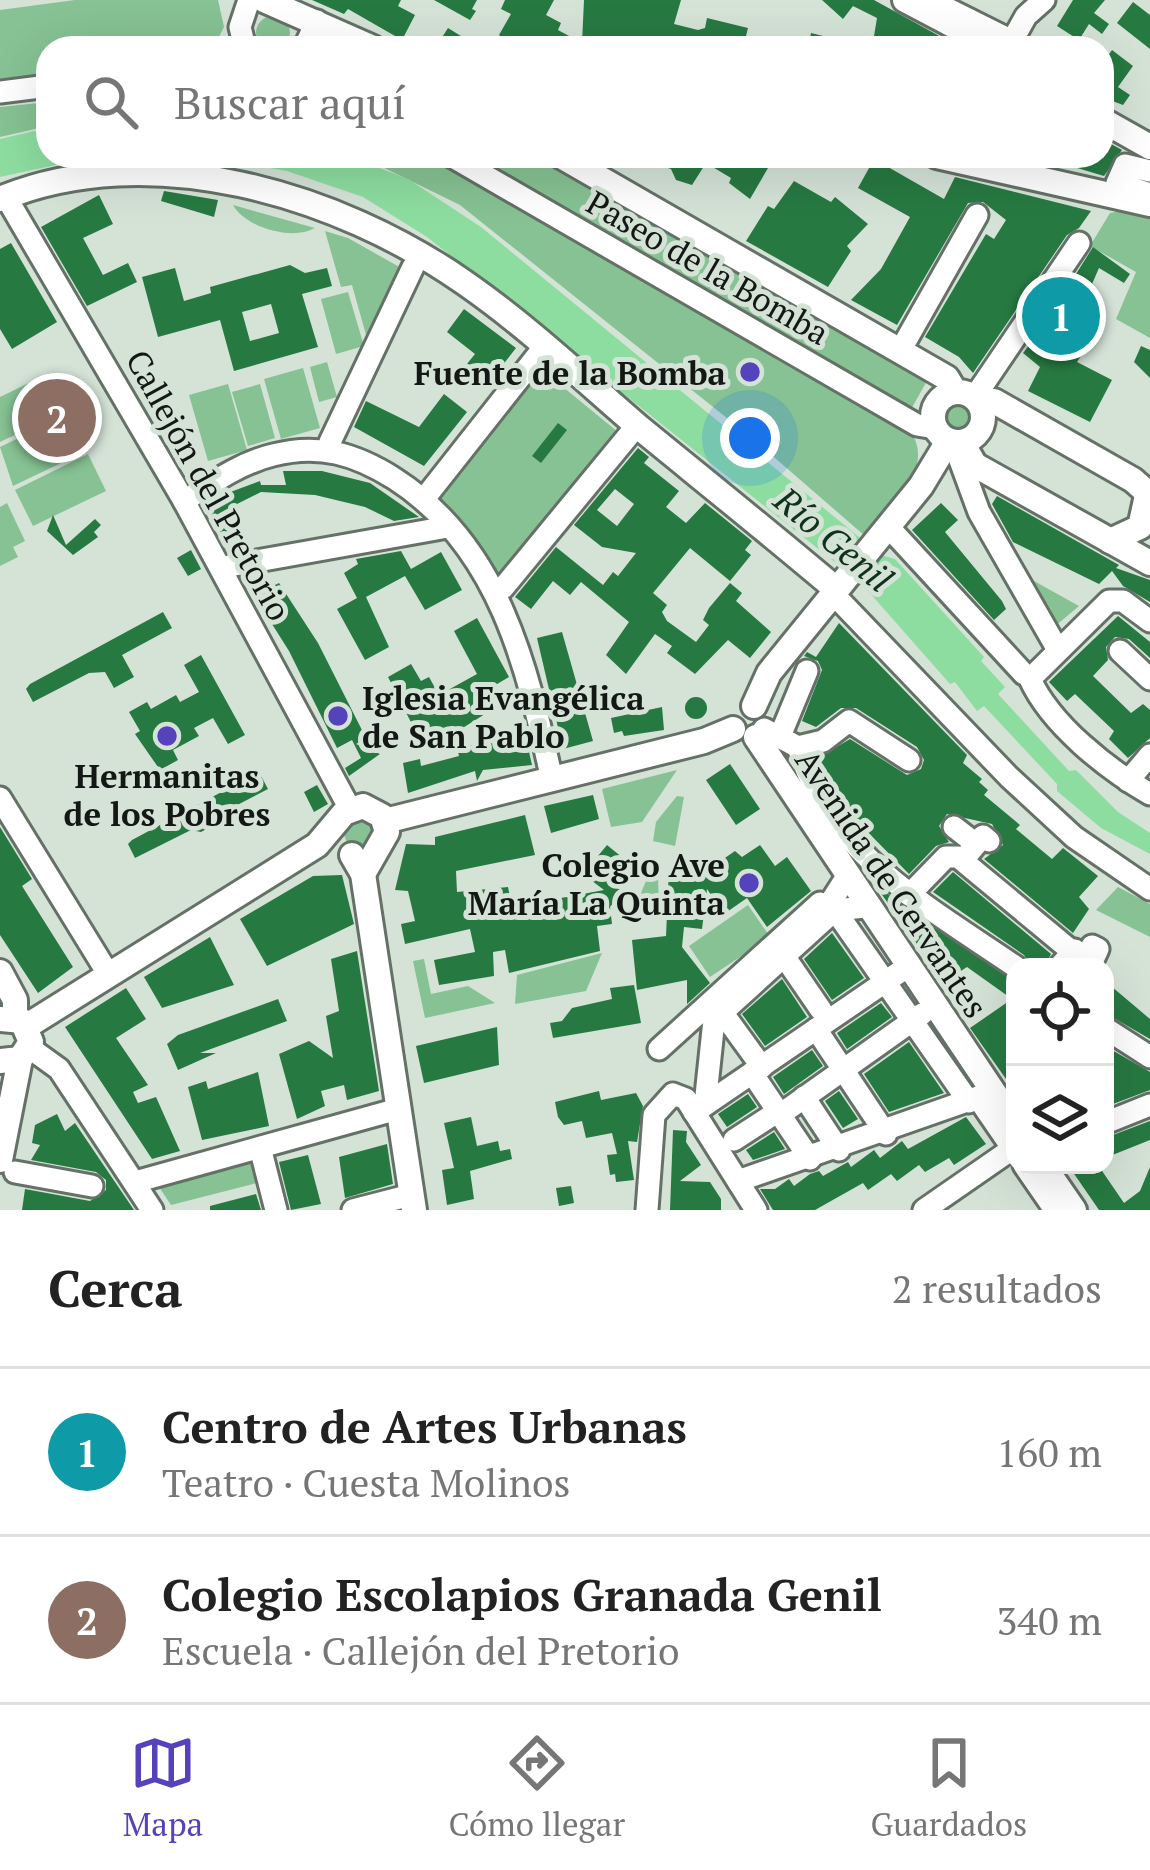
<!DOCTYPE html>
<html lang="es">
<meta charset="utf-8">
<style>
:root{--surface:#fff;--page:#f2f2f2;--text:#222;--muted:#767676;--line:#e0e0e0;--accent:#5543bb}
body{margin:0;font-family:"PT Serif",serif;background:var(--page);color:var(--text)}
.controls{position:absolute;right:36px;bottom:36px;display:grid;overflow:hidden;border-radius:24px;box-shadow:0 12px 48px #0002}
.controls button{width:108px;height:108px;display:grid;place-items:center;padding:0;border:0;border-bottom:3px solid var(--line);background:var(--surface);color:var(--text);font:60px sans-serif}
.you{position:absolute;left:750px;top:438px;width:42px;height:42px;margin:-30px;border:9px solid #fff;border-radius:50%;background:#1a73e8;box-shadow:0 0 0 18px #1a73e833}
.badge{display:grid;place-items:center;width:78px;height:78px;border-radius:50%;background:var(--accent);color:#fff;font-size:39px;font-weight:700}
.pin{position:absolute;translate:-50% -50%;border:6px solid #fff;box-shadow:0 3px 12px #0006}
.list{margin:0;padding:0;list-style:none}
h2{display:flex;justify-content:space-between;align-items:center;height:156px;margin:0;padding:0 48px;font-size:51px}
h2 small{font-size:39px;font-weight:400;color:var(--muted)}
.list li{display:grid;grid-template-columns:78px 1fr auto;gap:36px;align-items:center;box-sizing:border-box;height:168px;padding:0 48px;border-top:3px solid var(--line)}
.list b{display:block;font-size:45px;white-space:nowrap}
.list p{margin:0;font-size:39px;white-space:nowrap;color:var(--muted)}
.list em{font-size:39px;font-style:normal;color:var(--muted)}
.icon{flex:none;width:66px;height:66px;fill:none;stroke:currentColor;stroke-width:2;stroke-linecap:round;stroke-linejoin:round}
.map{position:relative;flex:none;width:1150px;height:1210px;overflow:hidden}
.search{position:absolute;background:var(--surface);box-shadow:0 12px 48px #0002;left:36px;right:36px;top:36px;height:132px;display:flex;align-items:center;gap:30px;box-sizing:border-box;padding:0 42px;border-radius:36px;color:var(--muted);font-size:45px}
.sheet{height:492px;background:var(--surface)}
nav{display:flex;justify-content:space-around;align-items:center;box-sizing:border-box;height:168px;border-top:3px solid var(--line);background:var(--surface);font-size:33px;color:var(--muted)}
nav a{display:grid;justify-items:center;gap:6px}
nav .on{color:var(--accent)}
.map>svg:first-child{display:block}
</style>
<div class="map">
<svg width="1150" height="1210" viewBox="0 0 1150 1210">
<rect width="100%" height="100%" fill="#d5e3d7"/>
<g fill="#86c293">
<polygon points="75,0 218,0 224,27 213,48 48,48 48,73 0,79 0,10"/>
<circle cx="273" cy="33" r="17"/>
<polygon points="48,102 48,126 0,137 0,107"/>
<path d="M360,156H435L911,432C936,471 888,507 865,536L752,438L460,205Z"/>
<polygon points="464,156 542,156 928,379 909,413"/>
<path d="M233,205L315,228C292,241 246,228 233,205Z"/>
<polygon points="1121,211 1150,217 1150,338 1116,319 1136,272 1090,246 1110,213"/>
<polygon points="325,231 348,238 403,269 368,342 352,285 341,287"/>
<polygon points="348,292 364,346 336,354 321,299"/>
<polygon points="327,362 337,397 319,402 310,367"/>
<polygon points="303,368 320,428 281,439 264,379"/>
<polygon points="541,369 629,441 507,593 440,497"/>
<polygon points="49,373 66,410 0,442 0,397"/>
<polygon points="228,384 247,450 208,461 189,395"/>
<polygon points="260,384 275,438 248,446 232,392"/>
<circle cx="957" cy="417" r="14"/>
<polygon points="68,414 86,451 13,486 0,447"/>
<polygon points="88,454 106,491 33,526 15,490"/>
<polygon points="7,503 25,541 13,547 18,557 0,566 0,507"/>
<polygon points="1025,576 1079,606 1053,628"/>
<polygon points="677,770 642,822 611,827 602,789"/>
<polygon points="677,796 684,797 675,846 653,841 656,822"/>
<polygon points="347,818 375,819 373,847 360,851 348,846 342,829"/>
<polygon points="658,875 659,911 634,910 648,876"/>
<polygon points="1118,887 1150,904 1150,937 1096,910"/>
<polygon points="748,905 770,937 710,977 689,946"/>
<polygon points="602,953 586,991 515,1004 517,975"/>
<polygon points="424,959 431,994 468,986 495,1003 425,1018 413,961"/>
<polygon points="259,1158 265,1181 171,1205 159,1187"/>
</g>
<g fill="#8ddda0">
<polygon points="48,128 48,156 97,156 0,177 0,139"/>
<polygon points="206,156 348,156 408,179 481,227 881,555 895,559 984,657 981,661 1005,687 998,694 1069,771 1076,770 1118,812 1150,833 1150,854 1101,828 1057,791 1057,784 984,706 977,711 955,682 950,684 861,583 427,237 363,197 287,171"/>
</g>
<g fill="#277942" fill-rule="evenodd">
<polygon points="312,0 401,0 398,6 415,15 402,40 348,9 344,14"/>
<polygon points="434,0 477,0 472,9 476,11 470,20"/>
<polygon points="505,0 554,0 546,15 561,23 558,30 582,43 584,0 681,0 674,24 698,30 705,28 707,18 748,28 746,36 777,48 560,48 550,42 547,48 512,48 499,35 511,14 501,9"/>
<polygon points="822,0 874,0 961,48 872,48 877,18 853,6 843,19"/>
<polygon points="1073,0 1105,0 1094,13 1109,24 1102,34 1089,24 1079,40 1057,26"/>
<polygon points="1133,2 1150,15 1150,49 1117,23"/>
<polygon points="448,28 469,41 480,48 456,48 441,39"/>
<polygon points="811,33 855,44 854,48 808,48"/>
<polygon points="1112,50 1133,66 1118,87 1130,95 1123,105 1102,97 1102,64"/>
<polygon points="1102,139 1122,150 1104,176 1047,159 1102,156"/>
<polygon points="674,156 775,156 750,199 729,183 731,178 706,163 692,185 676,180 671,169 646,161"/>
<polygon points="874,159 944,199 955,177 1091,211 1079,228 1067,235 973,373 959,357 925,337 986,234 994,239 1006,220 983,202 968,203 897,325 851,300 881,269 910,217 858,188"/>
<polygon points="794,181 831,202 835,197 868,224 847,246 851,251 828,287 746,241 768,206 774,209"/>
<polygon points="164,191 218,200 214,217 161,201"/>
<polygon points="99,195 113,224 83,238 103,275 128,263 137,282 87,306 41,227"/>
<polygon points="11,243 57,322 12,349 0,329 0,249"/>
<polygon points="1093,247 1130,274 1124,283 1099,268 1085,300 1090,304 1061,326 1090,342 1077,362 1112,380 1090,422 1028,391 1040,367 1023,353 1082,278 1076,274"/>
<path d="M290,265L305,273L327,268L332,286L302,294L318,347L234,371L220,320L158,337L142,277L175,268L184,301L211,293L210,287ZM271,304L279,333L250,341L242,312Z"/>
<polygon points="464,309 516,348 485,388 462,370 475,354 447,332"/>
<polygon points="1141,346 1150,350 1150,378 1134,362"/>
<polygon points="444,394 467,412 424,466 354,427 366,401 419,427"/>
<polygon points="558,423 567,430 541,463 532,456"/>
<path d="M638,448L649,457L644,463L679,491L666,507L686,523L705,503L752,541L745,550L751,555L730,581L690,548L653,593L667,605L662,612L667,621L696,642L709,625L703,620L709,608L730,583L742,593L736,601L771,632L750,658L728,640L695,674L667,653L672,646L655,634L626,674L606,655L629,622L581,582L570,595L553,581L531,609L515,597L556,547L603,585L613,572L618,576L636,553L602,547L574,525ZM615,489L634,504L617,526L597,510Z"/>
<polygon points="283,471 322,471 370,483 419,517 394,521 365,507 315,495 261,492 229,508 251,544 229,548 209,510 217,497 260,481 261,485 286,485"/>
<polygon points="997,496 1119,565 1116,568 1150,580 1150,602 1123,586 1112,571 1099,584 1013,542 992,504"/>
<polygon points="941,503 958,520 945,532 1002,601 1006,609 994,620 912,530"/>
<polygon points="53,515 66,545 95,519 101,525 94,532 98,537 73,555 47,531"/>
<polygon points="191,550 201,569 188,576 177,558"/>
<polygon points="401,551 411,569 441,552 462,590 425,610 405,576 366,597 389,647 365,660 337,609 357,598 344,573 358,564 356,559"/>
<polygon points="268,580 271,587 279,583 318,643 366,738 356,744 380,754 349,776 345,768 361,758 352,740 337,748 289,651 253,594"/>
<polygon points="163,612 172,628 122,655 134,677 114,688 105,672 89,673 33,702 26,689 30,684"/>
<polygon points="1118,616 1150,642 1150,658 1129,639 1115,637 1106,647 1108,660 1093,676 1131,713 1143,704 1150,710 1150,738 1128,758 1109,739 1114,731 1075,694 1067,701 1049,682"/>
<polygon points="477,618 509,677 492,687 501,704 453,734 442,737 437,727 419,738 388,677 411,664 421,681 429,677 439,695 477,674 454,631"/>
<polygon points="839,623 967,755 963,763 982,779 979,782 988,790 984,795 1020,825 1016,829 1052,859 1063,848 1098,876 1079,897 1089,909 1073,933 984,859 1003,845 992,824 947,814 939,826 949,842 936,846 909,874 846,810 818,758 850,739 907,775 921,769 924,760 917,747 856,708 841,708 816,727 802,721 822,670 818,661 804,656 807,652 816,657"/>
<polygon points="562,632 593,741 563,749 537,638"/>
<polygon points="201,655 245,735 228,744 213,718 194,728 199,736 173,750 178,760 160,770 135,734 140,731 129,712 147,702 151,709 176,695 180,702 199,692 184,665"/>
<circle cx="696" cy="708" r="11"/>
<polygon points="662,707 664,730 624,736 622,731 614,733 611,718"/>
<polygon points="525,734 532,765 483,770 477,781 475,771 408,793 403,763 420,759 421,766 459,756 457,748"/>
<polygon points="730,764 760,809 736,825 706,780"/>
<polygon points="259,772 268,789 220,814 218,823 201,832 191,830 135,858 128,844 132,840"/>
<polygon points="317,785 328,804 314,812 304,792"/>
<polygon points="593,795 599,819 551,833 544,806"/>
<polygon points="525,815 535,855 456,871 457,892 508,887 514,917 546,910 545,901 604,890 583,874 607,845 639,871 610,907 612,924 597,926 600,951 509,973 505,950 493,952 494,976 439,985 434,960 475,952 470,929 405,944 401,924 415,921 408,891 395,890 406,844 435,845 435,837"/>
<polygon points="0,827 32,879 22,886 73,967 38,993 0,935"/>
<polygon points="760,845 775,866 787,857 811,891 767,927 747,898 724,914 707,889 702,929 684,927 682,947 710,983 687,1004 687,980 637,990 632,940 666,936 669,868 690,869 690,882 735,851 742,857"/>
<polygon points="953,872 1051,954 1044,967 1031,967 1024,955 933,892"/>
<polygon points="342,875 354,924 267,966 240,919 313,876"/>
<polygon points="875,885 1015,982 1015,1076 1006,1079 970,1028 1012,999 967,967 944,982"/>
<polygon points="832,933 864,978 832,1000 804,959"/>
<polygon points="210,937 234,985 162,1008 144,977"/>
<polygon points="357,951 379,1091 347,1100 344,1085 321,1091 325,1106 297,1119 279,1054 309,1041 333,1058 326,1016 339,1011 331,959"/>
<polygon points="782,979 807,1017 765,1046 742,1014"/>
<polygon points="1105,981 1150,1019 1150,1039 1105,1013"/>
<polygon points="634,985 641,1023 553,1038 550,1023 562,1021 572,1008 612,999 610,988"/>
<polygon points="126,988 146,1019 116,1038 148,1085 133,1092 138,1103 156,1097 180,1151 152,1159 65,1027"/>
<polygon points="278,999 287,1021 200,1053 216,1053 178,1070 167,1044 178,1035"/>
<polygon points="881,1003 892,1017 847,1049 837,1033"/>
<polygon points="497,1027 499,1065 424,1083 416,1046"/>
<polygon points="909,1042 944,1093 889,1112 864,1074"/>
<polygon points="1105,1046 1150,1072 1150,1090 1105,1107"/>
<polygon points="812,1050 823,1066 784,1094 773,1077"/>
<polygon points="258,1072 269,1126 202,1140 188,1087 206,1081 208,1089"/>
<polygon points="599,1091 601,1100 636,1093 643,1106 637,1142 628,1141 634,1180 616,1182 615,1174 610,1175 607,1155 617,1154 612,1133 586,1138 582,1121 564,1125 558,1117 555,1102"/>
<polygon points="839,1091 858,1119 843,1128 825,1101"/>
<polygon points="748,1094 757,1107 727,1127 718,1114"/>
<polygon points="57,1114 65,1131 75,1123 134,1210 22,1210 25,1189 90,1201 106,1190 106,1180 96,1172 31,1160 40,1145 32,1143 35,1125"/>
<polygon points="471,1117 477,1146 498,1141 500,1151 510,1149 512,1159 470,1171 474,1199 447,1205 442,1170 454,1168 444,1123"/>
<polygon points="966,1117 986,1144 954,1165 949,1158 925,1172 919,1165 897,1181 891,1174 868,1190 863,1183 815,1210 773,1210 760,1189 775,1189 789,1179 794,1186 810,1174 819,1171 823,1176 848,1162 851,1167 874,1150 880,1158 902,1141 908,1149"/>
<polygon points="1150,1121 1150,1140 1105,1158 1105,1138"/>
<polygon points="673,1130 687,1131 686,1142 701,1165 680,1181 710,1182 721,1199 721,1210 670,1210"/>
<polygon points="774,1132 785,1149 753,1160 746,1150"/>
<polygon points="387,1144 393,1184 345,1198 339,1157"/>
<polygon points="308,1155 321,1204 291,1210 279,1162"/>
<polygon points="1068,1165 1098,1165 1124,1203 1140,1191 1150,1167 1150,1210 1099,1210"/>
<polygon points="571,1186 574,1203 559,1206 556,1188"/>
<polygon points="256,1194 261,1210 210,1210 210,1206"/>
</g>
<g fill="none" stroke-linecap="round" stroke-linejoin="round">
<defs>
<g id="minor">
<polyline points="933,11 936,3 1012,41 1026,16 1044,0"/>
<polyline points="245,48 240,27 249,0"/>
<polyline points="304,48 317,21"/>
<polyline points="0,92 48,86"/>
<polyline points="451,156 917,425 935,428"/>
<polyline points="1150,171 1125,165 1117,183 1150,194"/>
<polyline points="6,197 184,501 350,809"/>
<polyline points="900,351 977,215"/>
<polyline points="976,395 1079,243"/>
<polyline points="330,442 413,267"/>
<polyline points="954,444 979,512 1058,650"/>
<polyline points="424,499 544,347"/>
<path d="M184,501C212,483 240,463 273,455C319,443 356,454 395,479C499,546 527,666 552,780"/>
<polyline points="895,534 1024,674"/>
<polyline points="229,566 442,528"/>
<polyline points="503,588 629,435"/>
<polyline points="842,603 1009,777 1074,837 1150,889"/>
<path d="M1150,621L1123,601H1109L1030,679C1051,725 1107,769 1150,794"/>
<polyline points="1120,651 1150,679"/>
<path d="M764,729L798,747C832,856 927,906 1016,967"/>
<polyline points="783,729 807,671"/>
<polyline points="798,747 823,741 849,721 909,760"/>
<polyline points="1128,781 1150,755"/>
<polyline points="0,798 107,972"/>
<polyline points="954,827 976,844"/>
<polyline points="963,860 983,836 989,841"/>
<polyline points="846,878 830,903 969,1102"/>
<polyline points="909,895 946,857 958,857 1069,949 1093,960 1098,949 1092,946"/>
<polyline points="784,956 821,1010"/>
<polyline points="1059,967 1075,950"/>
<polyline points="722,1012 762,1067"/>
<polyline points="1105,1028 1150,1057"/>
<polyline points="816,1029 886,1134"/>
<polyline points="30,1048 59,1069 152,1210"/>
<polyline points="659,1049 820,903"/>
<polyline points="752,1073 810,1159"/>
<polyline points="804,1097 839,1150"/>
<polyline points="978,1098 1015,1152"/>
<polyline points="705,1105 907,967"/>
<polyline points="694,1112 705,1105 714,1020 835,910 865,907"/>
<polyline points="781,1114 922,1014"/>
<polyline points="1105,1123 1150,1105"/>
<polyline points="734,1140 774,1114"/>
<polyline points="262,1155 276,1210"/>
<polyline points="1024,1165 1055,1210"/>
<polyline points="15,1172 92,1186"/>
<polyline points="738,1181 981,1096"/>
<polyline points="135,1182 398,1109"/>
<polyline points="353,1210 411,1195"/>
<polyline points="647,1210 654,1115 673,1094 686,1099 756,1210"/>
<polyline points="924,1210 1015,1147"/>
</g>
<g id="major">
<polyline points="264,0 373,48"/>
<polyline points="905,0 996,48"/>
<polyline points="1102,120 1150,147"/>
<polyline points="561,156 947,378 954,390"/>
<polyline points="937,156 1150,204"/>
<path d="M0,199C149,137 338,194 465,283C527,326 583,379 640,428C706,482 772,535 837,590"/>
<circle cx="958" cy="417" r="25"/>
<polyline points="981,401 994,401 1133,480 1150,495"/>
<polyline points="962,443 975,465 1150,563"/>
<polyline points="1110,541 1140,527 1148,491"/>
<polyline points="754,706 769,673 921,486 947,443"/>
<polyline points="756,737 1015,1124"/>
<polyline points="385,821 704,741 733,729"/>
<polyline points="352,855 363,874 414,1210"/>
<polyline points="0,972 15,1000 15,1018"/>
<polyline points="0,1019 22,1021 31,1042 20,1059 0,1061"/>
<polyline points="27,1026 317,845 344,813 363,806 382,816 387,832 363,874"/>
<polyline points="0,1160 20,1059"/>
<polyline points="1043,1165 1074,1210"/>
</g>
</defs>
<use href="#minor" stroke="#657167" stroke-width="27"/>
<use href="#major" stroke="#657167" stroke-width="30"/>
<use href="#minor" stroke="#fff" stroke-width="21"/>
<use href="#major" stroke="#fff" stroke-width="24"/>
</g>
<g fill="#5543bb" stroke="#d5e3d7" stroke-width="4.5">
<circle cx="750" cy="372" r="12"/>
<circle cx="338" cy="716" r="12"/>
<circle cx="167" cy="736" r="12"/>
<circle cx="749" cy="883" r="12"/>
</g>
<g text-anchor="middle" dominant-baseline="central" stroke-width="10" stroke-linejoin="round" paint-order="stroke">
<g font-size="33" fill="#141814" stroke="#d5e3d7">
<text transform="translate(708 267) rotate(30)">Paseo de la Bomba</text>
<text transform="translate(209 485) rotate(61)">Callejón del Pretorio</text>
<text transform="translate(892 883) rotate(56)">Avenida de Cervantes</text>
</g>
<g font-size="33" font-weight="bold" fill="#141814" stroke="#d5e3d7" text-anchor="end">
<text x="726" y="372">Fuente de la Bomba</text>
<text x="362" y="697" text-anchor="start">Iglesia Evangélica<tspan x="362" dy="38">de San Pablo</tspan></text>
<text x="167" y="775" text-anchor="middle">Hermanitas<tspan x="167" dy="38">de los Pobres</tspan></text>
<text x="725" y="864">Colegio Ave<tspan x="725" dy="38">María La Quinta</tspan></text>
</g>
<g font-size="36" font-style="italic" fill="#10321a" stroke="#d5e3d7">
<text transform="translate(834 539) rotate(40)">Río Genil</text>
</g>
</g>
</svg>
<div class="controls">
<button><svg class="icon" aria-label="locate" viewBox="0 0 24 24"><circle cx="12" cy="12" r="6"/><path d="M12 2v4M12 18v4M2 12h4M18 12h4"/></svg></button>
<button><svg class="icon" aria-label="layers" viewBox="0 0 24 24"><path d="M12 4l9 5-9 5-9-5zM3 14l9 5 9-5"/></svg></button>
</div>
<div class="you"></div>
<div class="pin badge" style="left:1061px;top:316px;background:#0f9aa8">1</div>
<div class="pin badge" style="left:57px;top:418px;background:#8d6e63">2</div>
<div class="search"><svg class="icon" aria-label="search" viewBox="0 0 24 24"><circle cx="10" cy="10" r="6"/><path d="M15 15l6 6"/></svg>Buscar aquí</div>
</div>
<section class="sheet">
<h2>Cerca<small>2 resultados</small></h2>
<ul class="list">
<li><span class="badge" style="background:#0f9aa8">1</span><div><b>Centro de Artes Urbanas</b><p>Teatro · Cuesta Molinos</p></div><em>160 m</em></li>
<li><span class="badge" style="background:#8d6e63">2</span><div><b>Colegio Escolapios Granada Genil</b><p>Escuela · Callejón del Pretorio</p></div><em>340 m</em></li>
</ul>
</section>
<nav>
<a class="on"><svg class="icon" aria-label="map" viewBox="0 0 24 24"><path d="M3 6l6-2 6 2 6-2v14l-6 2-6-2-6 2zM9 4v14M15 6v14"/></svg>Mapa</a>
<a><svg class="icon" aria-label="directions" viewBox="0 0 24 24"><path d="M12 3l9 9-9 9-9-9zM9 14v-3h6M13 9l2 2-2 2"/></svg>Cómo llegar</a>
<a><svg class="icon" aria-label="saved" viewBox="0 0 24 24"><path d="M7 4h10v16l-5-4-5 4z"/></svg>Guardados</a>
</nav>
